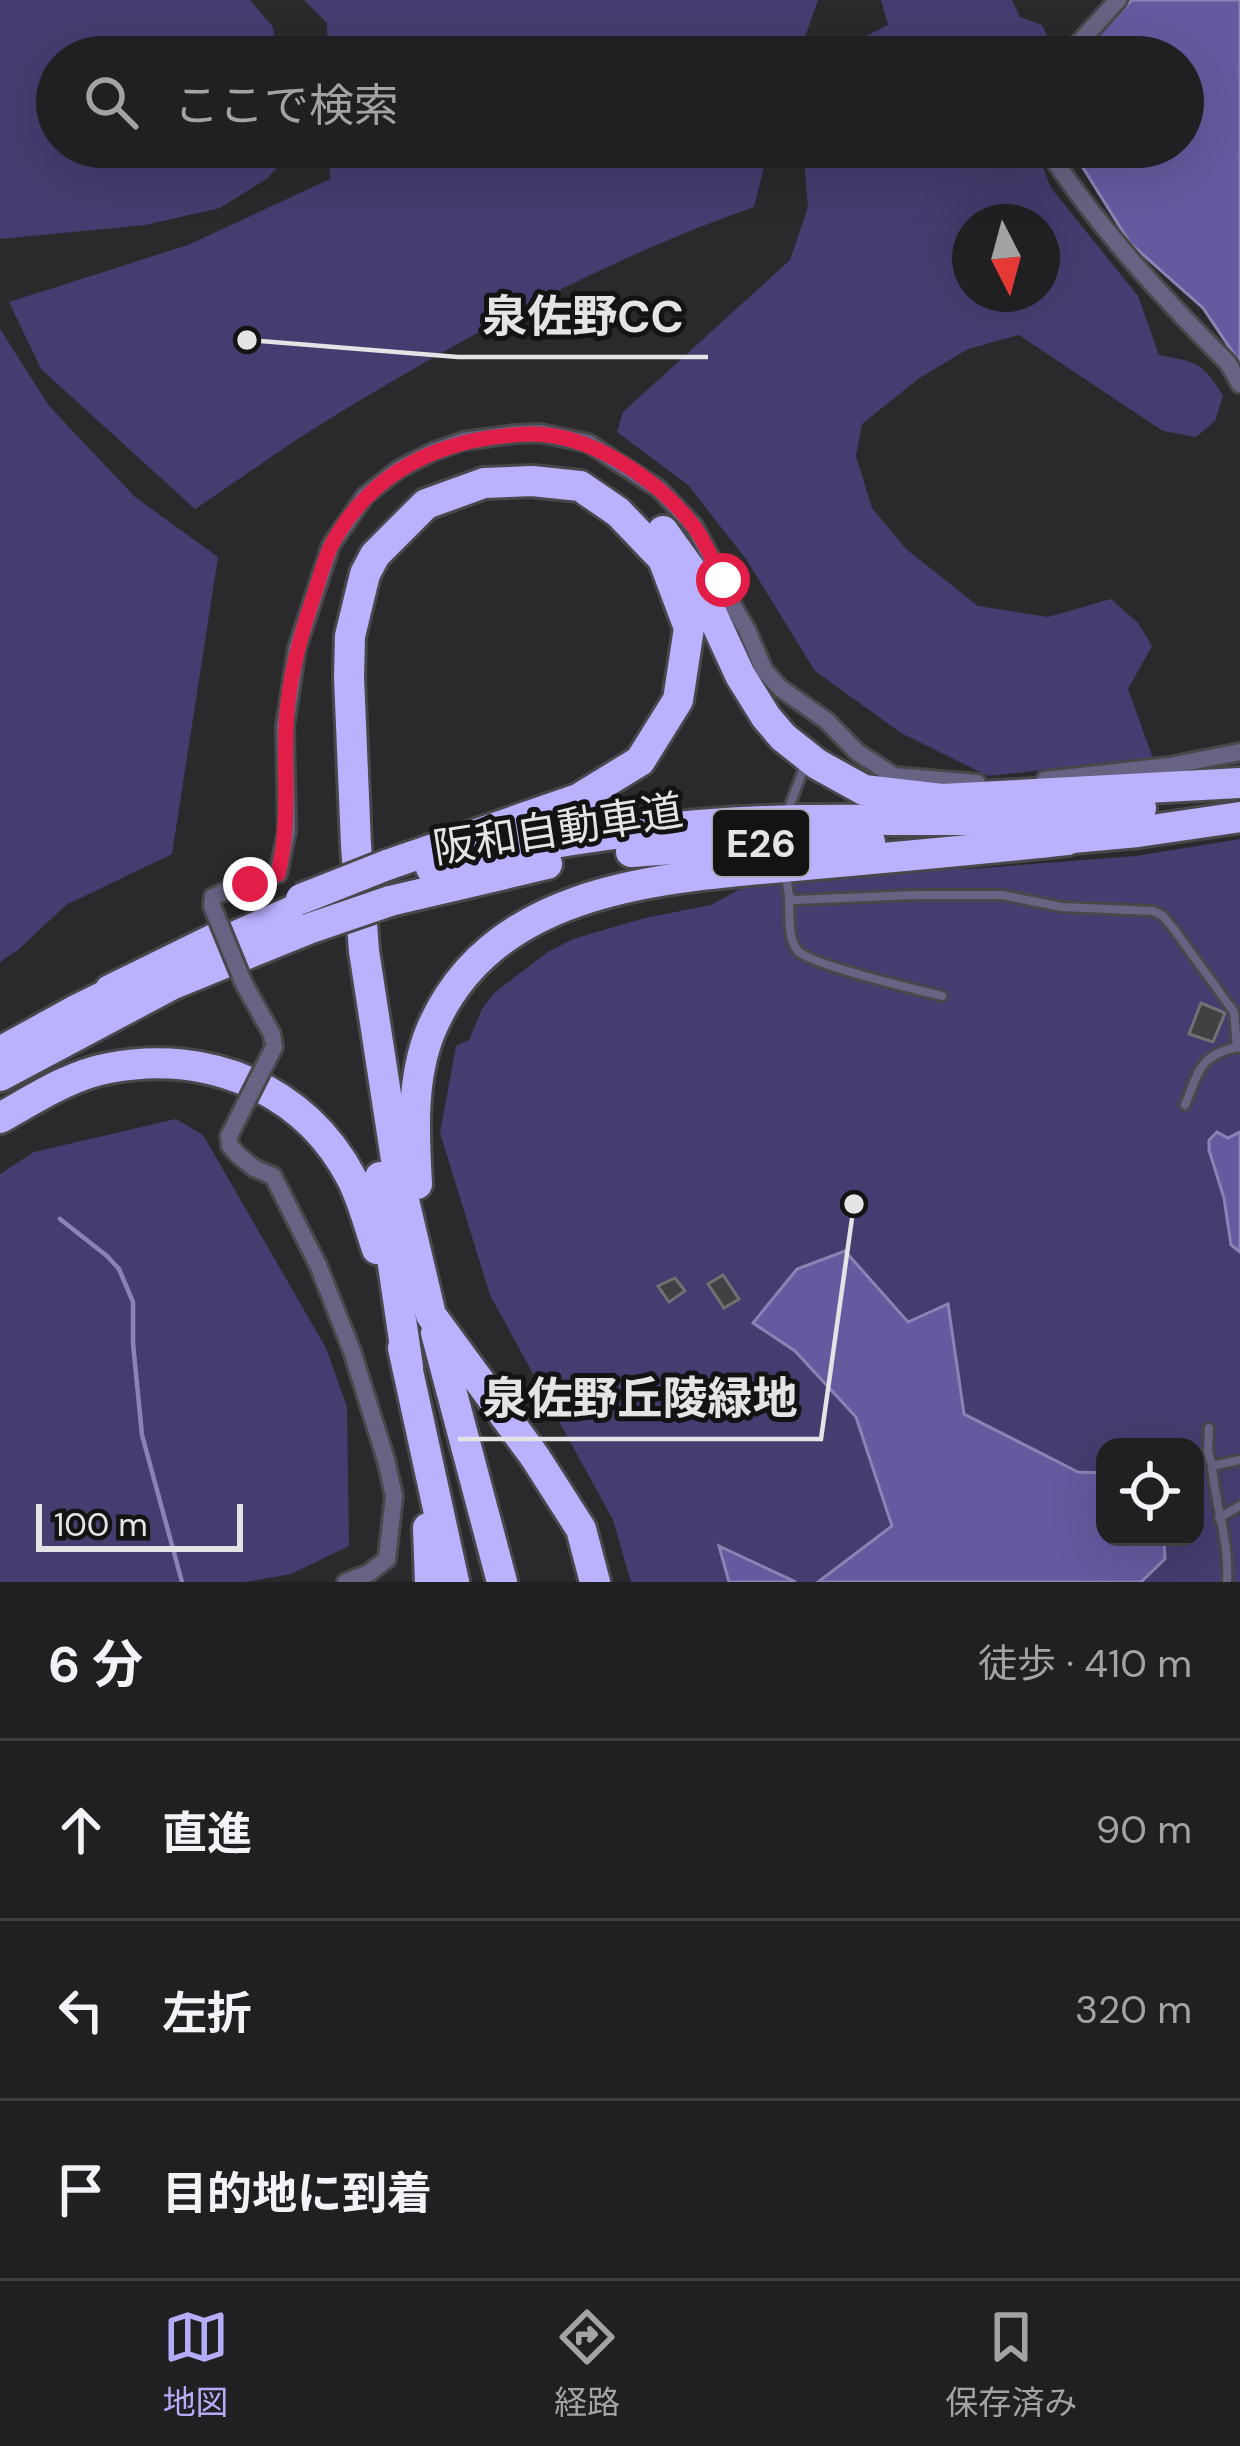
<!DOCTYPE html>
<html lang="ja">
<meta charset="utf-8">
<style>
:root{--surface:#202022;--page:#28282a;--text:#f1f3f6;--muted:#a2a3a5;--line:#3d3e40;--accent:#b5acf8}
body{margin:0;font-family:"DM Sans","Noto Sans JP",sans-serif;background:var(--page);color:var(--text)}
.controls{position:absolute;right:36px;bottom:36px;display:grid;overflow:hidden;border-radius:24px;box-shadow:0 12px 48px #0002}
.controls button{width:108px;height:108px;display:grid;place-items:center;padding:0;border:0;border-bottom:3px solid var(--line);background:var(--surface);color:var(--text);font:60px sans-serif}
.compass{position:absolute;left:952px;top:204px;width:108px;height:108px;border-radius:50%;background:var(--surface);box-shadow:0 12px 48px #0002;rotate:174deg}
.scale{position:absolute;left:36px;bottom:30px;width:207px;box-sizing:border-box;padding-left:12px;border:6px solid #e4e4e6;border-top:0;font-size:33px;line-height:42px;white-space:nowrap;color:#e4e4e6;-webkit-text-stroke:9px #131314;paint-order:stroke}
.stop{position:absolute;width:36px;height:36px;margin:-27px;border:9px solid #e11d48;border-radius:50%;background:#fff}
.stop.end{background:#e11d48;border-color:#fff;box-shadow:0 3px 12px #0008}
.list{margin:0;padding:0;list-style:none}
h2{display:flex;justify-content:space-between;align-items:center;height:156px;margin:0;padding:0 48px;font-size:51px}
h2 small{font-size:39px;font-weight:400;color:var(--muted)}
.list li{display:grid;grid-template-columns:78px 1fr auto;gap:36px;align-items:center;box-sizing:border-box;height:180px;padding:0 48px;border-top:3px solid var(--line)}
.list b{display:block;font-size:45px;white-space:nowrap}
.list em{font-size:39px;font-style:normal;color:var(--muted)}
.icon{flex:none;width:66px;height:66px;fill:none;stroke:currentColor;stroke-width:2;stroke-linecap:round;stroke-linejoin:round}
.map{position:relative;flex:none;width:1240px;height:1582px;overflow:hidden}
.search{position:absolute;background:var(--surface);box-shadow:0 12px 48px #0002;left:36px;right:36px;top:36px;height:132px;display:flex;align-items:center;gap:30px;box-sizing:border-box;padding:0 42px;border-radius:66px;color:var(--muted);font-size:45px}
.sheet{height:696px;background:var(--surface)}
nav{display:flex;justify-content:space-around;align-items:center;box-sizing:border-box;height:168px;border-top:3px solid var(--line);background:var(--surface);font-size:33px;color:var(--muted)}
nav a{display:grid;justify-items:center;gap:6px}
nav .on{color:var(--accent)}
.map>svg:first-child{display:block}
</style>
<div class="map">
<svg width="1240" height="1582" viewBox="0 0 1240 1582">
<rect width="100%" height="100%" fill="#2a2a2d"/>
<g fill="#453d6f" fill-rule="evenodd">
<polygon points="0,0 250,0 273,27 277,57 57,57 57,147 288,147 289,153 268,178 220,208 145,225 0,239"/>
<polygon points="304,0 818,0 798,57 328,57 327,23"/>
<polygon points="881,0 1012,0 1020,17 1042,25 1050,42 1044,57 825,57 888,25"/>
<path d="M330,147H769L754,207C613,256 477,330 349,407C296,438 246,475 195,509L41,369L9,302L188,245L330,179Z"/>
<path d="M803,147H1035L1051,188L1138,296L1159,355C1198,363 1202,361 1223,396L1215,421L1196,437L1163,431L1019,335L968,349L918,379L862,424L856,456L872,508L906,549L978,606L1048,617L1111,599L1138,623L1152,646L1128,689L1153,758L988,776L901,733L815,671L746,559L688,485L617,432L623,412L790,260L808,207ZM970,222H1042V294H970Z"/>
<polygon points="0,329 49,406 135,497 218,557 172,854 66,905 19,949 0,962"/>
<path d="M1240,839V1582H631L613,1520L490,1295L440,1133L456,1046L469,1040L482,1009L494,993L548,952L573,939L645,918L711,905L749,884L928,868L969,869L1136,856ZM1105,1447H1195V1537H1105Z"/>
<polygon points="176,1119 203,1135 326,1348 347,1407 349,1546 291,1574 246,1582 0,1582 0,1174 34,1152"/>
</g>
<g fill="#655a9f" stroke="#8b83b4" stroke-width="3">
<polygon points="1132,0 1240,0 1240,363 1203,308 1130,243 1070,147 1183,147 1183,57 1086,57 1083,50"/>
<polygon points="1217,1132 1228,1138 1240,1132 1240,1252 1231,1245 1224,1198 1209,1150 1209,1140"/>
<polygon points="845,1251 908,1322 948,1304 964,1414 1078,1472 1105,1473 1105,1537 1164,1537 1165,1559 1141,1582 818,1582 892,1526 856,1417 795,1351 753,1323 797,1269"/>
<polygon points="719,1546 796,1582 729,1582"/>
</g>
<g fill="none" stroke-linecap="round" stroke-linejoin="round">
<polyline stroke="#8b83b4" stroke-width="4.5" points="60,1219 107,1256 119,1269 133,1302 133,1343 142,1435 182,1582"/>
</g>
<g fill="#414144" stroke="#717174" stroke-width="3">
<polygon points="1201,1003 1225,1013 1213,1042 1189,1034"/>
<polygon points="723,1275 739,1299 724,1308 708,1284"/>
<polygon points="675,1278 685,1291 669,1302 658,1286"/>
</g>
<g fill="none" stroke-linecap="round" stroke-linejoin="round">
<defs>
<g id="service">
<polyline points="790,805 805,765"/>
<polyline points="787,882 789,896 794,900 915,895 1002,895 1062,907 1153,911 1163,916 1173,928 1234,1012 1237,1047 1240,1048"/>
<path d="M789,897C790,913 787,939 798,951C811,965 918,990 942,996"/>
<path d="M1185,1105C1199,1072 1198,1056 1237,1047"/>
<polyline points="1209,1428 1208,1451 1212,1466"/>
<polyline points="1219,1518 1240,1506"/>
<path d="M1227,1582C1230,1543 1215,1505 1212,1466L1240,1460"/>
</g>
<g id="minor">
<polyline points="1066,57 1118,0"/>
<path d="M1045,147C1097,226 1161,296 1228,363L1240,384"/>
<polyline points="1045,780 1169,766 1240,752"/>
<polyline points="212,906 213,897 236,886 278,874 287,831 285,726 297,648 331,545 365,496 399,469 432,452 463,441 515,434 540,433 588,443 659,489 694,526 723,580 733,606 747,630 764,670 780,688 827,721 857,752 894,776 977,783"/>
<polyline points="244,984 272,1034 274,1047"/>
<polyline points="229,1136 230,1146 238,1155 254,1168 273,1176 318,1265 352,1351 386,1460 394,1496 387,1559 369,1573 346,1582"/>
</g>
<g id="motorway">
<polyline points="663,531 693,573 740,675 766,717 783,737 817,764 864,790 942,799 1240,783"/>
<polyline points="1050,840 1138,832 1240,817"/>
<polyline points="631,852 753,843 870,842"/>
<polyline points="387,865 578,799 640,761 678,700 689,628 663,559 618,512 580,486 532,481 484,483 426,504 375,555 365,574 350,636 349,677 356,845 364,951 399,1179 431,1315 535,1457 581,1529 595,1582"/>
<path d="M431,868C553,839 678,822 803,820C916,818 1029,826 1141,808"/>
<polyline points="390,901 547,864"/>
<polyline points="204,950 304,906"/>
<polyline points="110,990 218,937"/>
<polyline points="0,1052 74,1011 127,985"/>
<polyline points="0,1076 173,984 308,929"/>
<path d="M0,1118C34,1099 70,1075 109,1068C207,1049 305,1088 352,1179C363,1201 369,1226 377,1249"/>
<polyline points="380,1177 408,1367"/>
<path d="M417,1184C414,1134 411,1078 431,1030C492,887 660,878 794,866C885,858 976,850 1067,840"/>
<polyline points="436,1333 502,1582"/>
<polyline points="403,1348 454,1582"/>
<polyline points="428,1528 430,1582"/>
</g>
</defs>
<use href="#service" stroke="#48484b" stroke-width="14"/>
<use href="#minor" stroke="#48484b" stroke-width="22"/>
<use href="#motorway" stroke="#48484b" stroke-width="36"/>
<use href="#service" stroke="#676483" stroke-width="8"/>
<use href="#minor" stroke="#676483" stroke-width="16"/>
<use href="#motorway" stroke="#bbb2ff" stroke-width="30"/>
<defs>
<g id="minor-bridge">
<polyline points="212,906 244,984"/>
<polyline points="229,1136 274,1047"/>
</g>
<g id="motorway-bridge">
<polyline points="301,899 387,865"/>
<polyline points="308,929 390,901"/>
</g>
</defs>
<use href="#minor-bridge" stroke="#48484b" stroke-width="22" stroke-linecap="butt"/>
<use href="#motorway-bridge" stroke="#48484b" stroke-width="36" stroke-linecap="butt"/>
<use href="#minor-bridge" stroke="#676483" stroke-width="16"/>
<use href="#motorway-bridge" stroke="#bbb2ff" stroke-width="30"/>
</g>
<g fill="none" stroke-linecap="round" stroke-linejoin="round">
<path stroke="#e11d48" stroke-width="15" d="M250,884L278,874C290,826 284,778 286,729C287,686 298,644 311,604C318,585 323,562 332,544C374,467 446,437 529,434C588,432 657,479 692,524C705,540 713,562 723,580"/>
</g>
<g text-anchor="middle" dominant-baseline="central" stroke-width="10" stroke-linejoin="round" paint-order="stroke">
<rect fill="#131314" stroke="#a5a5a7" stroke-width="3" x="713" y="810" width="96" height="66" rx="9"/>
<g font-size="39" font-weight="bold" fill="#e4e4e6">
<text x="761" y="843">E26</text>
</g>
<g font-size="42" fill="#e4e4e6" stroke="#131314">
<text transform="translate(558 829) rotate(-9)">阪和自動車道</text>
</g>
</g>
<path fill="none" stroke="#e4e4e6" stroke-width="4.5" d="M247 340L458 357H708M854 1204L821 1439H458"/>
<g fill="#e4e4e6" stroke="#131314" stroke-width="4.5">
<circle cx="247" cy="340" r="12"/>
<circle cx="854" cy="1204" r="12"/>
</g>
<g font-size="45" text-anchor="middle" font-weight="bold" fill="#e4e4e6" stroke="#131314" stroke-width="10" stroke-linejoin="round" paint-order="stroke">
<text x="583" y="332">泉佐野CC</text>
<text x="640" y="1414">泉佐野丘陵緑地</text>
</g>
</svg>
<div class="controls">
<button><svg class="icon" aria-label="locate" viewBox="0 0 24 24"><circle cx="12" cy="12" r="6"/><path d="M12 2v4M12 18v4M2 12h4M18 12h4"/></svg></button>
</div>
<svg class="compass" viewBox="-18 -18 36 36"><path d="M0-13l5 13h-10z" fill="#e53935"/><path d="M0 13l5-13h-10z" fill="#a2a3a5"/></svg>
<div class="scale">100 m</div>
<div class="stop" style="left:723px;top:580px"></div>
<div class="stop end" style="left:250px;top:884px"></div>
<div class="search"><svg class="icon" aria-label="search" viewBox="0 0 24 24"><circle cx="10" cy="10" r="6"/><path d="M15 15l6 6"/></svg>ここで検索</div>
</div>
<section class="sheet">
<h2>6 分<small>徒歩 · 410 m</small></h2>
<ul class="list">
<li><svg class="icon" aria-label="ahead" viewBox="0 0 24 24"><path d="M12 20V5M6 11l6-6 6 6"/></svg><div><b>直進</b></div><em>90 m</em></li>
<li><svg class="icon" aria-label="left" viewBox="0 0 24 24"><path d="M17 20v-9H6M10 6l-5 5 5 5"/></svg><div><b>左折</b></div><em>320 m</em></li>
<li><svg class="icon" aria-label="arrive" viewBox="0 0 24 24"><path d="M6 21V4h12l-3 4 3 4H6"/></svg><div><b>目的地に到着</b></div></li>
</ul>
</section>
<nav>
<a class="on"><svg class="icon" aria-label="map" viewBox="0 0 24 24"><path d="M3 6l6-2 6 2 6-2v14l-6 2-6-2-6 2zM9 4v14M15 6v14"/></svg>地図</a>
<a><svg class="icon" aria-label="directions" viewBox="0 0 24 24"><path d="M12 3l9 9-9 9-9-9zM9 14v-3h6M13 9l2 2-2 2"/></svg>経路</a>
<a><svg class="icon" aria-label="saved" viewBox="0 0 24 24"><path d="M7 4h10v16l-5-4-5 4z"/></svg>保存済み</a>
</nav>
